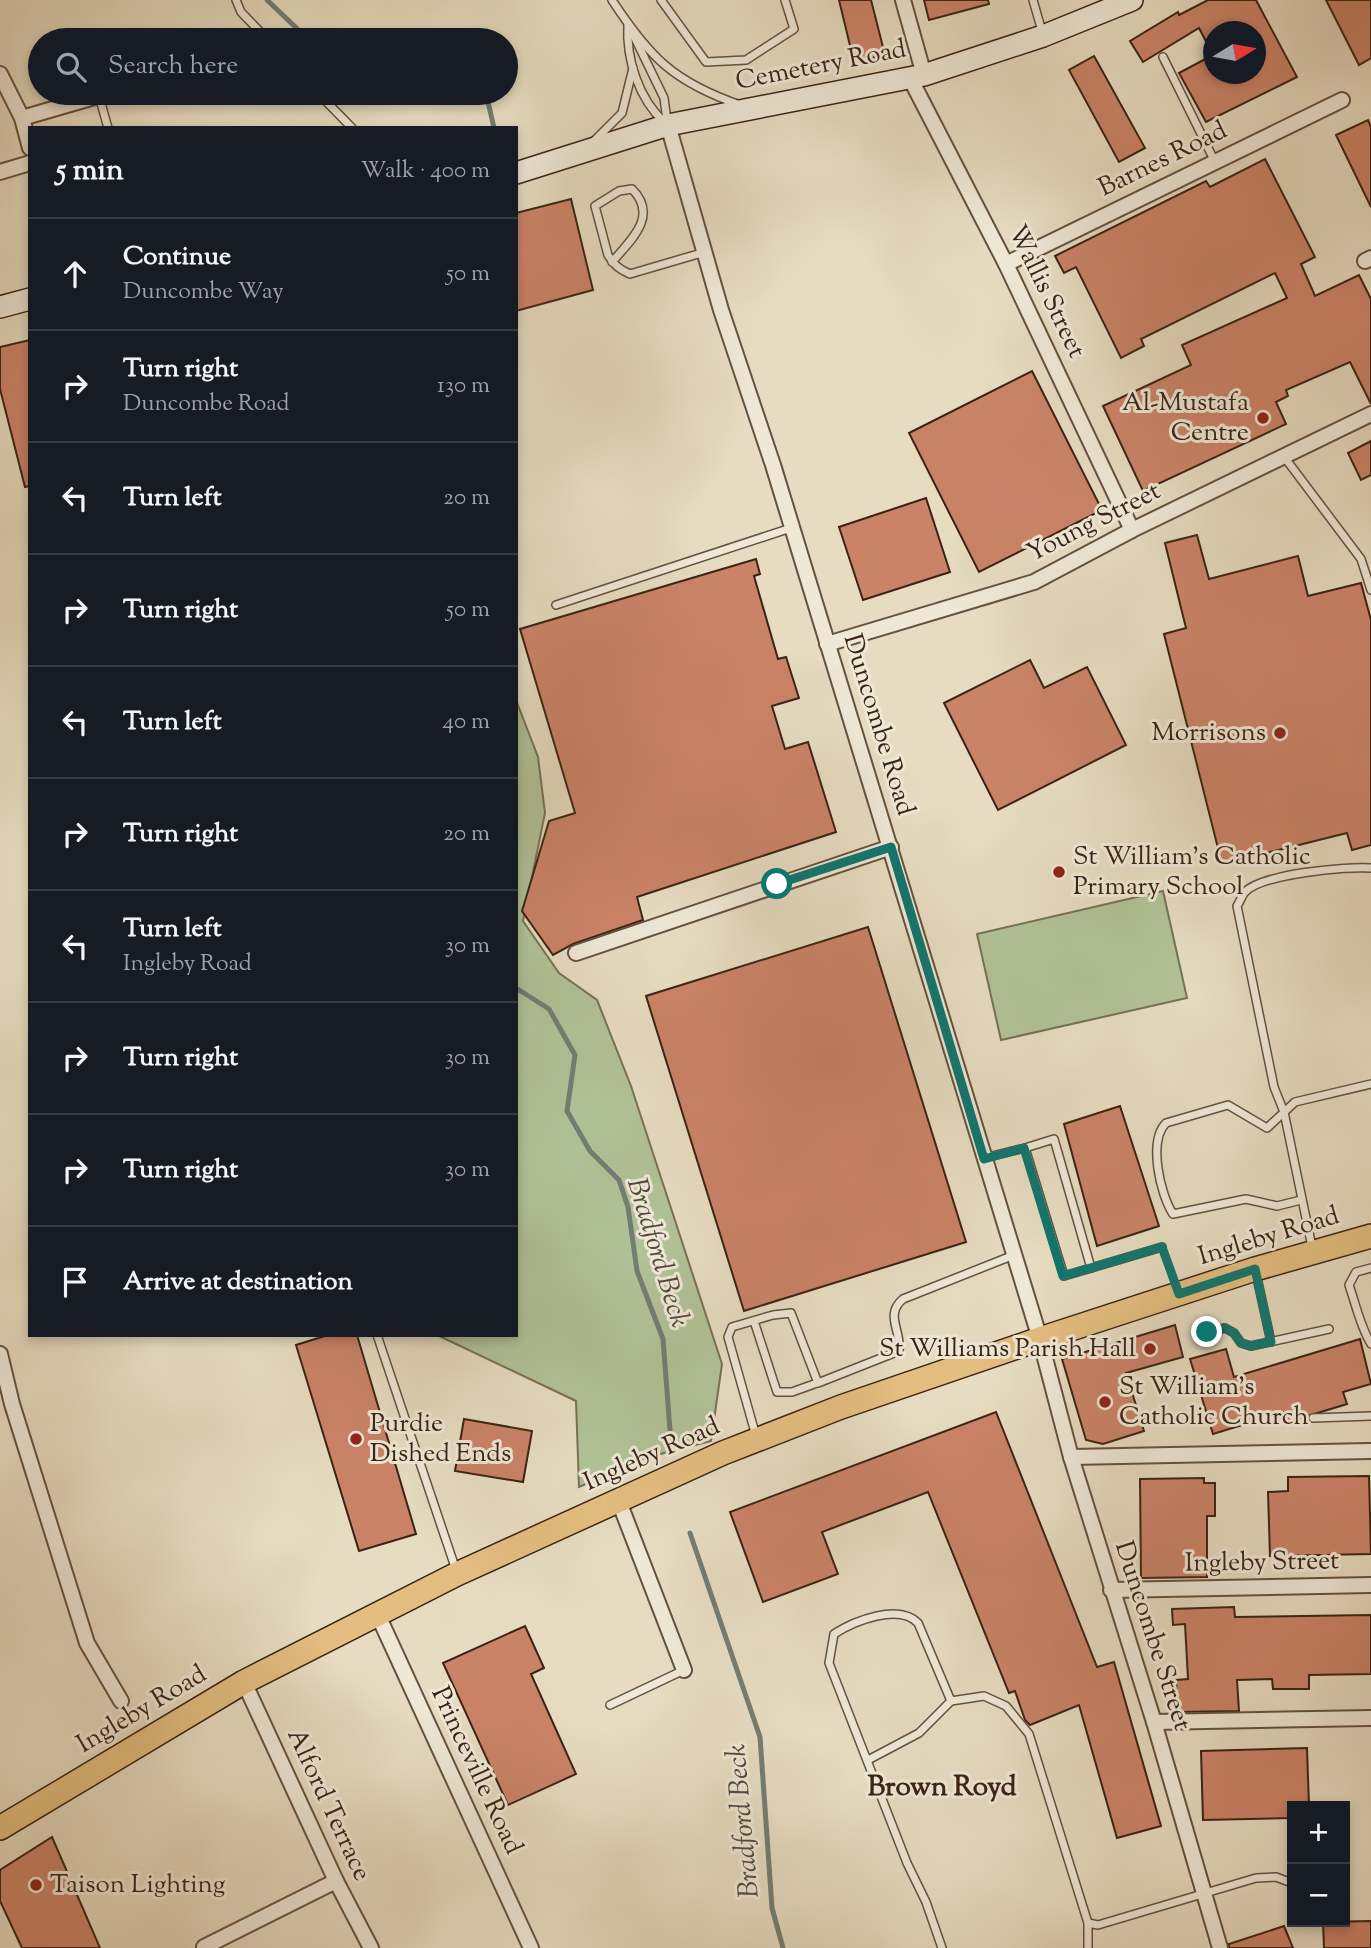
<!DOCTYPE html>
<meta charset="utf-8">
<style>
:root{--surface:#171b24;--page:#20242c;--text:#f1f3f6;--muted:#9ea1a6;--line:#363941}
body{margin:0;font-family:"Sorts Mill Goudy",serif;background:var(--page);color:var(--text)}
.controls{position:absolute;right:21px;bottom:21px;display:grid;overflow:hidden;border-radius:0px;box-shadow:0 4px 10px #0003}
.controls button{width:63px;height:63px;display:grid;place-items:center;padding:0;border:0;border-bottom:2px solid var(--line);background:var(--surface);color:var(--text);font:35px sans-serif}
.compass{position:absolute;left:1203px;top:21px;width:63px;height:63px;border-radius:50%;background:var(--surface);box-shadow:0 4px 10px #0003;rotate:79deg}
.stop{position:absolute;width:21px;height:21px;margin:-16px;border:5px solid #0f766e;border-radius:50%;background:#fff}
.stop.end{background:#0f766e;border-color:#fff;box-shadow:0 2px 7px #0008}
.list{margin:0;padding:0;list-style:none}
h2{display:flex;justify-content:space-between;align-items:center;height:91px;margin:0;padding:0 28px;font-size:30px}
h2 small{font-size:23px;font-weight:400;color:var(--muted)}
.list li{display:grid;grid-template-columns:46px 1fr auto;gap:21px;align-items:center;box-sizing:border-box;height:112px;padding:0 28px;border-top:2px solid var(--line)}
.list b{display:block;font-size:26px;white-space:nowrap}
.list p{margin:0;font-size:23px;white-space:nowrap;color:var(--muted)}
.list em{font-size:23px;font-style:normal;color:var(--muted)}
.icon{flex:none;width:38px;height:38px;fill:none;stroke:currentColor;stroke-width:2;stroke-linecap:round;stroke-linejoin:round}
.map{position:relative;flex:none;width:1371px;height:1948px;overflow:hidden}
.search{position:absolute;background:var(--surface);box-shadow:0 4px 10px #0003;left:28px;top:28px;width:490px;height:77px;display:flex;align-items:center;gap:18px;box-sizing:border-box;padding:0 24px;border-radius:38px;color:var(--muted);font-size:26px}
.panel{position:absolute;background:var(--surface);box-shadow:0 4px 10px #0003;left:28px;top:126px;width:490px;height:1211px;border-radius:0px}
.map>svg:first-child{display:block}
</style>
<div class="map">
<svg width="1371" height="1948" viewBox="0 0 1371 1948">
<rect width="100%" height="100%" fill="#e7dcc1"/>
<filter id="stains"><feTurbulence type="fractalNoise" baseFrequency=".00286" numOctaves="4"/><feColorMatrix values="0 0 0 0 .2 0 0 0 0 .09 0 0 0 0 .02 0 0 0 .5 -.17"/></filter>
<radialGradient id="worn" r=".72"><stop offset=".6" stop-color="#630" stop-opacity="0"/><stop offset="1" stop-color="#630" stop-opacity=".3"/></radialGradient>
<g fill="#b1c297" stroke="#767256" stroke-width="2">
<polygon points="516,700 538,757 545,813 523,921 559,973 597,1000 631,1086 722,1364 711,1441 645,1458 579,1487 576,1401 437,1335 516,1335"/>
<polygon points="1163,891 1187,998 1001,1040 977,934"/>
</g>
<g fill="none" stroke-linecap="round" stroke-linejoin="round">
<g stroke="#727e74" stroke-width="5">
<polyline points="267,0 309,40"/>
<polyline points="486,93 494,128"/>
<polyline points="516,988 549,1009 575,1055 567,1111 590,1151 619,1180 628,1207 637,1271 663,1339 671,1443"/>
<polyline points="690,1533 760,1737 772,1908 783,1948"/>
</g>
</g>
<g fill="#cb8368" stroke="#3a2314" stroke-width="2" fill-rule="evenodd">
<polygon points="839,0 871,0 885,55 854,62"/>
<polygon points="924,0 988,0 989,4 929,20"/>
<path d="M1208,0H1256L1297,77L1206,122L1179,73L1213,55L1199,28L1143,62L1130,41L1178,12L1179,15ZM1214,32H1256V74H1214Z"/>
<polygon points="1326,0 1371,0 1371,58 1359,65"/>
<polygon points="1094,56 1145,148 1119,162 1069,70"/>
<polygon points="1368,120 1371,127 1371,207 1336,135"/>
<polygon points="1265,159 1315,257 1301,264 1315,296 1359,275 1371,299 1371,404 1350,362 1286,390 1288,396 1276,402 1286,424 1143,491 1103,406 1191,365 1182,345 1287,298 1275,273 1141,339 1144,346 1121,358 1076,267 1064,273 1055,256 1206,181 1210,187"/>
<polygon points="571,199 593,290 516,311 516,213"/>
<polygon points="30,340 30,486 25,487 0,389 0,347"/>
<polygon points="1032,371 1102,510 979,572 909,433"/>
<polygon points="1371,441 1371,475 1361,480 1348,453"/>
<polygon points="926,498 950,572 863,600 839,527"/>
<polygon points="1197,535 1209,579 1298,556 1308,596 1361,583 1371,620 1371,845 1352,850 1347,833 1222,864 1164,634 1186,628 1165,543"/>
<polygon points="756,559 760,574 754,576 778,659 786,657 799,698 772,706 785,749 808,742 836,832 637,897 643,920 573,944 553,955 522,911 549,821 575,813 520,629"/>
<polygon points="1030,660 1044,688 1087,667 1126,745 998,810 944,703"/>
<polygon points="868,927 966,1242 744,1311 646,996"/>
<polygon points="1120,1106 1159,1226 1097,1246 1064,1124"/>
<polygon points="1175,1325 1183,1357 1126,1373 1144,1431 1103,1444 1086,1440 1062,1359"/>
<polygon points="328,1335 357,1335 416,1534 359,1551 296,1345"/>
<polygon points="1360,1339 1371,1384 1343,1392 1347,1404 1288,1422 1285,1412 1213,1434 1190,1359 1226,1349 1234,1377"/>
<polygon points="996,1412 1097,1667 1114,1662 1161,1826 1117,1838 1079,1705 1030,1725 1025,1720 1015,1691 1009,1693 928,1492 822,1532 838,1574 763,1602 730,1512"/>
<polygon points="464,1419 532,1431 523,1482 455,1471"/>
<polygon points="1369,1476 1371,1554 1270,1556 1268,1492 1288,1491 1288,1477"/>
<polygon points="1204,1478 1204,1483 1215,1483 1215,1516 1207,1516 1207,1577 1141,1578 1140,1479"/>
<polygon points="1234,1607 1235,1617 1371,1615 1371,1674 1309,1675 1309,1689 1273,1689 1272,1679 1237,1680 1239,1711 1177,1712 1176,1680 1188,1679 1185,1624 1173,1625 1172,1609"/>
<polygon points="525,1626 544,1668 531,1674 576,1774 508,1805 443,1663"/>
<polygon points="1307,1748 1309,1806 1292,1806 1292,1818 1203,1820 1201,1751"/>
<polygon points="52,1837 100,1948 22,1948 0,1901 0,1870"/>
<polygon points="1371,1921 1371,1948 1324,1948 1323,1922"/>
<polygon points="1284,1926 1293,1948 1229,1948 1229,1944"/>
</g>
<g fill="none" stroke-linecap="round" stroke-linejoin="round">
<defs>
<g id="lane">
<polyline points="236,0 241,12 268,40"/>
<path d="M612,0C650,58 674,82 740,105"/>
<polyline points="661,0 706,62 746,60 794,29 785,0"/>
<polyline points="1033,0 1043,35"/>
<path d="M628,24C626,59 638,98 665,123"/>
<polyline points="632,32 664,98 667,121"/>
<polyline points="1163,57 1215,162"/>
<polyline points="318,93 352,128"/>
<polyline points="99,96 108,128"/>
<polyline points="594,141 622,113 633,68"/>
<path d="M612,262C631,240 659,216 632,189L619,191L595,206L608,255C614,265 619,269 630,274L705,252"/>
<polyline points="1285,458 1361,559 1371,590"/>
<polyline points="556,605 791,528"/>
<polyline points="1025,1148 1054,1139 1091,1268"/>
<polyline points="984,1158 1025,1148 1064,1276 1162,1247"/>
<path d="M1301,1200L1277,1206L1246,1199L1173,1214C1160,1194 1148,1141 1166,1123L1228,1105L1267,1128L1295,1102L1371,1084"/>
<path d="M1312,1247L1284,1112L1274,1087L1237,906C1240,902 1242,895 1245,892C1262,874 1347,866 1371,868"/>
<path d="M1371,1268L1356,1272L1349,1285C1356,1305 1360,1326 1371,1344"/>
<polyline points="1256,1273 1271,1342"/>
<polyline points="754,1321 777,1392 792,1392 817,1383"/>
<polyline points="1207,1332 1225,1328 1234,1333 1241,1343 1251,1346 1329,1329"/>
<polyline points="377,1335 456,1570"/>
<polyline points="1313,1418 1371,1416"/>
<path d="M756,1436L728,1337L732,1327L773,1315L791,1313L818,1383L899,1351C902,1331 884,1315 903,1299L1014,1255"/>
<polyline points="610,1705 684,1670"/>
<polyline points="868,1760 919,1733 951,1701"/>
<polyline points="1088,1923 1098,1925 1256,1878 1276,1877 1292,1883"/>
<path d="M942,1948L926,1902L907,1863L829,1663L834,1634C854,1621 899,1603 918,1623L951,1701L984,1696L1006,1706L1029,1734L1088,1923V1948"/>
</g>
<g id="street">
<polyline points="903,0 924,75"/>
<polyline points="0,74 22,118 30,148"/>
<polyline points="910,78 1006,264 1132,530"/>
<polyline points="22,118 108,93"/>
<polyline points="668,125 721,310 773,465 1040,1339 1071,1457 1154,1722 1220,1948"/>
<polyline points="0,172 30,163"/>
<polyline points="1365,261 1371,258"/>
<polyline points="1006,264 1342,100"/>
<polyline points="827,644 1034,582 1132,530 1371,414"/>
<polyline points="576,953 891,847"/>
<polyline points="0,1354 12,1404 87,1643 121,1701"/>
<polyline points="1071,1457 1371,1451"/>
<polyline points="618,1499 684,1670"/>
<polyline points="1111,1590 1371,1585"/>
<polyline points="377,1613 531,1948"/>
<polyline points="244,1682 336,1881 371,1948"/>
<polyline points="1154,1722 1371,1718"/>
<polyline points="204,1947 336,1881"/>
</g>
<g id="secondary">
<polyline points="516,173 668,125 924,75 1043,36 1132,0"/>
<polyline points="0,307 30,299"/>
</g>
<polyline id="primary" points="0,1828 244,1682 457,1574 723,1453 841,1407 1040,1339 1255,1269 1371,1236"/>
</defs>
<use href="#lane" stroke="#65513f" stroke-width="10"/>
<use href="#street" stroke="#65513f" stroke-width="18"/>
<use href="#secondary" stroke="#3a2314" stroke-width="24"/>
<use href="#primary" stroke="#3a2314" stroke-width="26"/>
<polyline stroke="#3a2314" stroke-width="2.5" stroke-dasharray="2 3.5" stroke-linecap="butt" points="1166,1257 1172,1274"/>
<use href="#lane" stroke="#efe8d7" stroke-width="7"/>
<use href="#street" stroke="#efe8d7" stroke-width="14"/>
<use href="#secondary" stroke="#efe8d7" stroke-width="21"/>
<use href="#primary" stroke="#e4be80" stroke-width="23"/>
</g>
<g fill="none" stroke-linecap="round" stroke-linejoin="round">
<polyline stroke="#0f766e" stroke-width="9" points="777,884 891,847 984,1159 1024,1148 1063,1276 1162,1247 1179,1294 1255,1269 1271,1342 1251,1346 1241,1343 1234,1333 1225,1328 1207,1332"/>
</g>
<g fill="#8f2418" stroke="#efe8d7" stroke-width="2.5">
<circle cx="1263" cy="418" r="7"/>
<circle cx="1280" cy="733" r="7"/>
<circle cx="1059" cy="872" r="7"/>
<circle cx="1150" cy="1349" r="7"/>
<circle cx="1105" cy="1402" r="7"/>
<circle cx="356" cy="1439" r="7"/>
<circle cx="36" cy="1885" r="7"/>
</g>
<g text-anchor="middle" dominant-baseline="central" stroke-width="6" stroke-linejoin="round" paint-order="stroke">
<g font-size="26" fill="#3a2314" stroke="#efe8d7">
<text transform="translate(821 66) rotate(-11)">Cemetery Road</text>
<text transform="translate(1163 160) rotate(-26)">Barnes Road</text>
<text transform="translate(1046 292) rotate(64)">Wallis Street</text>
<text transform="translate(1094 523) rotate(-27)">Young Street</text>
<text transform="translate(878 725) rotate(73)">Duncombe Road</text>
<text transform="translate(1269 1237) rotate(-17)">Ingleby Road</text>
<text transform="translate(652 1455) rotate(-24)">Ingleby Road</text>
<text transform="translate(1262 1563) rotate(-1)">Ingleby Street</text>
<text transform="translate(1152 1636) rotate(72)">Duncombe Street</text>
<text transform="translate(142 1710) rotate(-31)">Ingleby Road</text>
<text transform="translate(476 1771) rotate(65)">Princeville Road</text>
<text transform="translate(328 1805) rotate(65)">Alford Terrace</text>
</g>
<g font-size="26" fill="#3a2314" stroke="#efe8d7" text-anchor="start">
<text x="1249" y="403" text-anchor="end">Al-Mustafa<tspan x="1249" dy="30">Centre</tspan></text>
<text x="1266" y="733" text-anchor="end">Morrisons</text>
<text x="1073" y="857">St William's Catholic<tspan x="1073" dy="30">Primary School</tspan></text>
<text x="1136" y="1349" text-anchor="end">St Williams Parish Hall</text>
<text x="1119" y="1387">St William's<tspan x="1119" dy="30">Catholic Church</tspan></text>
<text x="370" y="1424">Purdie<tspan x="370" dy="30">Dished Ends</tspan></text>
<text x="50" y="1885">Taison Lighting</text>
</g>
<g font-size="28" font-style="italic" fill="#51493c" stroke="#efe8d7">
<text transform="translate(657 1253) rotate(73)">Bradford Beck</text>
<text transform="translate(744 1821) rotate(-95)">Bradford Beck</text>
</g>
<g font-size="28" font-weight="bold" fill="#3a2314" stroke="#efe8d7">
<text x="942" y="1788">Brown Royd</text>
</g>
</g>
<rect width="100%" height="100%" filter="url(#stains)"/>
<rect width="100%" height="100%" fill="url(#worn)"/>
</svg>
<div class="controls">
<button>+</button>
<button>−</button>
</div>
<svg class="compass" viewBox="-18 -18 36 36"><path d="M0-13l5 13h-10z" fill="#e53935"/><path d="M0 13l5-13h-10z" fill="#9ea1a6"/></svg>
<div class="stop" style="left:777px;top:884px"></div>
<div class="stop end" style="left:1207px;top:1332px"></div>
<div class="search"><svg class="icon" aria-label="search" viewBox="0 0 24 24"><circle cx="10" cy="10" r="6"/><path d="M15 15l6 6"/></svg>Search here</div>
<section class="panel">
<h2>5 min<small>Walk · 400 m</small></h2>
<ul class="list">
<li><svg class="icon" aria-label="ahead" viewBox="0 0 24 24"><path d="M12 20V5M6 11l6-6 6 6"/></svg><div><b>Continue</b><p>Duncombe Way</p></div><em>50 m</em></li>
<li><svg class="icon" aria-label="right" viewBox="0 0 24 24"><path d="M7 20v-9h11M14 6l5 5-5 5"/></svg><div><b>Turn right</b><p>Duncombe Road</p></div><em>130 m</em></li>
<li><svg class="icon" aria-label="left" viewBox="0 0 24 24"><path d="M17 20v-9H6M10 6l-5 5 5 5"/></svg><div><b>Turn left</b></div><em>20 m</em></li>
<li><svg class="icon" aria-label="right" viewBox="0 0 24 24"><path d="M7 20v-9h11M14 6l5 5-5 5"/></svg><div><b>Turn right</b></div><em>50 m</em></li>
<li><svg class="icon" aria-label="left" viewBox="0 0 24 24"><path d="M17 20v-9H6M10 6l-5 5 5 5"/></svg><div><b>Turn left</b></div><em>40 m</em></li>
<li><svg class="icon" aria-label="right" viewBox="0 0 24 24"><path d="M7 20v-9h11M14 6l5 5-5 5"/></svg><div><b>Turn right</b></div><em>20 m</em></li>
<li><svg class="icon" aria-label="left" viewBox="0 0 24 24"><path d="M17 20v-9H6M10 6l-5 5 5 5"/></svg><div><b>Turn left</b><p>Ingleby Road</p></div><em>30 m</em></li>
<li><svg class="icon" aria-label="right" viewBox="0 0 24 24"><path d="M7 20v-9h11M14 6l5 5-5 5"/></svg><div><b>Turn right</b></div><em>30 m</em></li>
<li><svg class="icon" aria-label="right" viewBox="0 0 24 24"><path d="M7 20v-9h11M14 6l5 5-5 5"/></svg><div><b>Turn right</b></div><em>30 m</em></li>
<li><svg class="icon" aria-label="arrive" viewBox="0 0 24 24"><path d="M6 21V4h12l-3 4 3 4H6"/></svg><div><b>Arrive at destination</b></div></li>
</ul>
</section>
</div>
